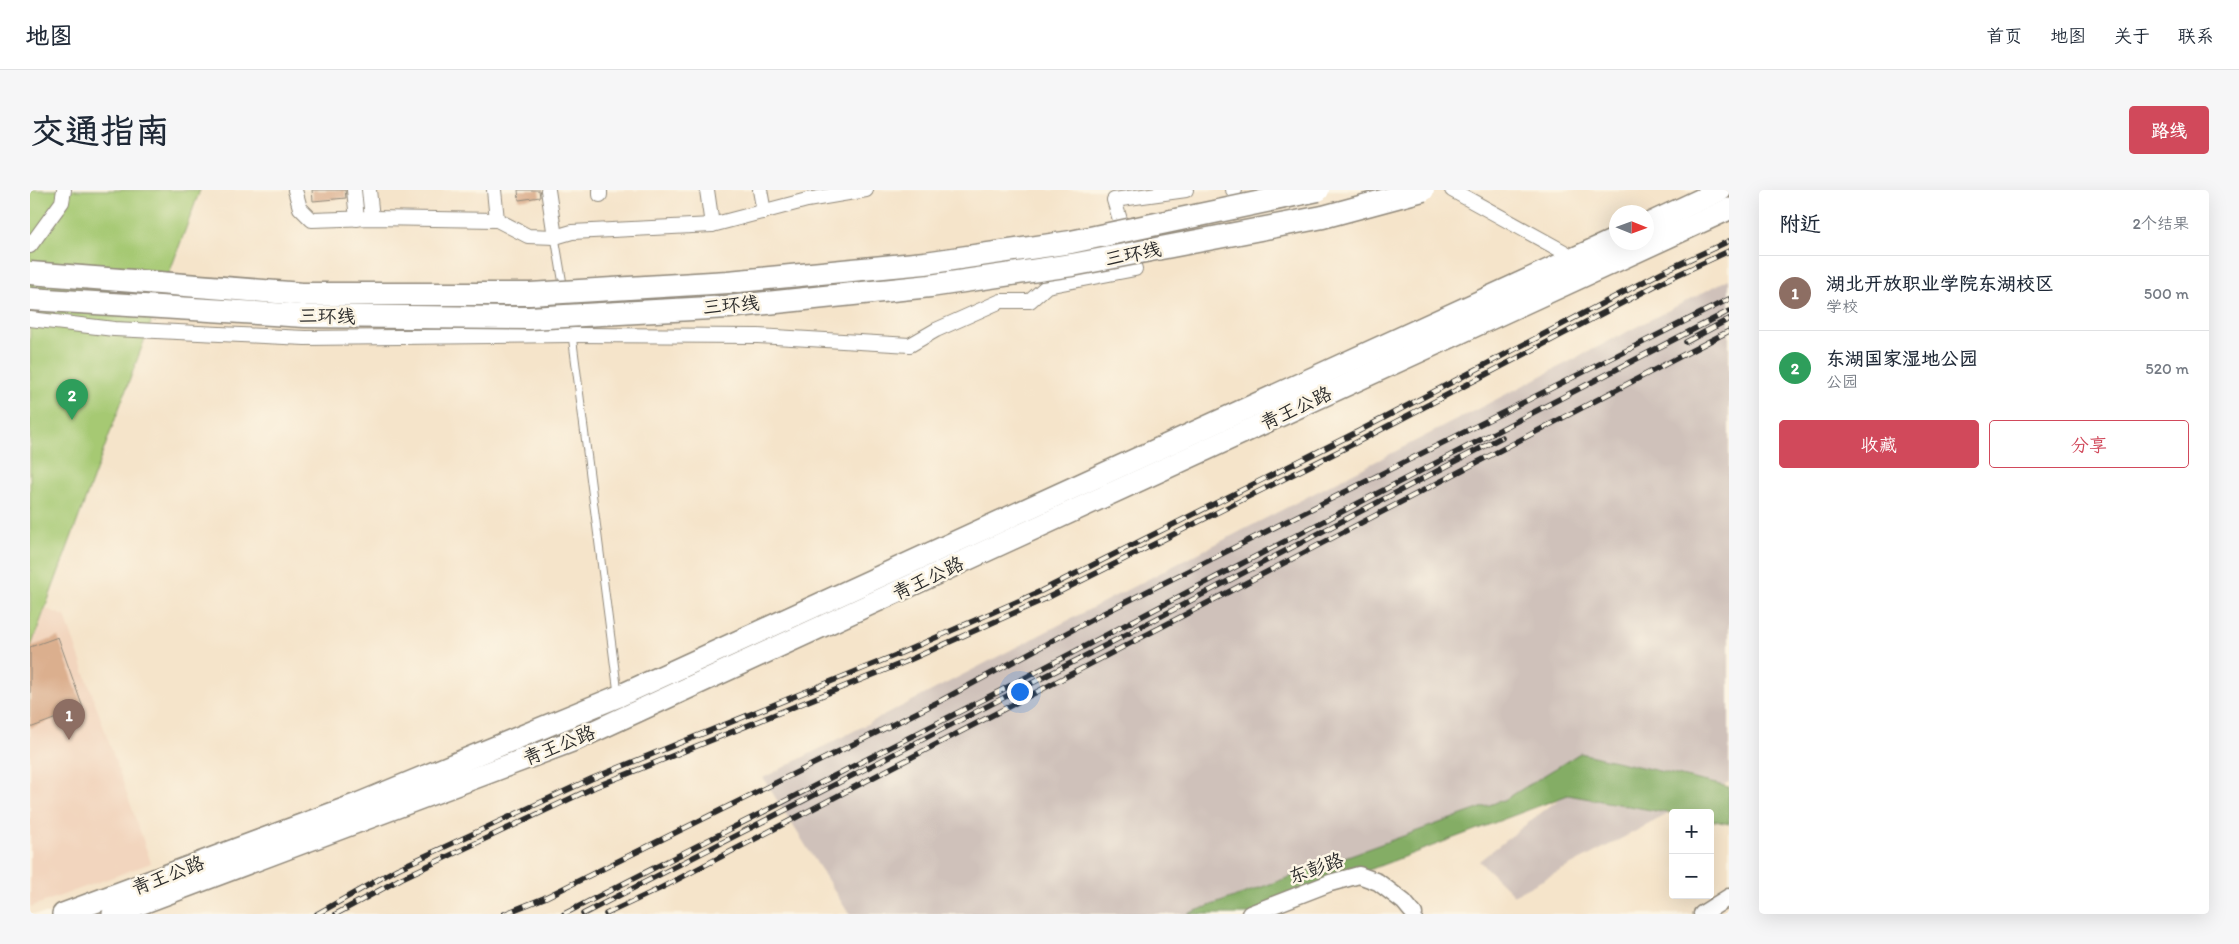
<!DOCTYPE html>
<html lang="zh">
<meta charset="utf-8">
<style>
:root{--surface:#fff;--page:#f6f6f7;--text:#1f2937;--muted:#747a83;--line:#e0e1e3;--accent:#d1495b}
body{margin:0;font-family:Itim,"LXGW WenKai TC",sans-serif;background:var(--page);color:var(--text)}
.controls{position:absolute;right:15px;bottom:15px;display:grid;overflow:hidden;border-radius:5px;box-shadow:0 5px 20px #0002}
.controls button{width:45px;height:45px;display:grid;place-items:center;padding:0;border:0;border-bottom:1px solid var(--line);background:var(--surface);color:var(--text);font:25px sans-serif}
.compass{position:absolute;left:1579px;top:15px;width:45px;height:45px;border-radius:50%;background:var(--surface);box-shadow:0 5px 20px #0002;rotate:91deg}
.you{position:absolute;left:989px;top:501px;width:18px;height:18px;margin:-12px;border:4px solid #fff;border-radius:50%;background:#1a73e8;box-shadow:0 0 0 8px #1a73e833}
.badge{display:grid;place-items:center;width:32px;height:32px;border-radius:50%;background:var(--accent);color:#fff;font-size:16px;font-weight:700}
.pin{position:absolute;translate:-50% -41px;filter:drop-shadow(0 1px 2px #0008)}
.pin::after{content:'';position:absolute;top:26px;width:18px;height:15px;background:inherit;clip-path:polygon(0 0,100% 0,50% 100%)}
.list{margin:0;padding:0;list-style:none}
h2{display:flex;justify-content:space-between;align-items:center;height:65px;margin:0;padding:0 20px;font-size:21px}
h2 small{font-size:16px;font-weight:400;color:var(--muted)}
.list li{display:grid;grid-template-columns:32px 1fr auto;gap:15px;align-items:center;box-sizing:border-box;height:75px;padding:0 20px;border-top:1px solid var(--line)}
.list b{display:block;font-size:19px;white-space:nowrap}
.list p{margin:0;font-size:16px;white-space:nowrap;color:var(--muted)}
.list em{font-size:16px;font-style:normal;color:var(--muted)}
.actions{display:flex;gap:10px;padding:15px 20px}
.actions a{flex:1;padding:11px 0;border:1px solid var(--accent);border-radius:5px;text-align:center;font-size:18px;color:var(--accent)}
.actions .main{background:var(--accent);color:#fff}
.map{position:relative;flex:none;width:1699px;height:724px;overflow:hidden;border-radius:5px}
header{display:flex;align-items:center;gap:30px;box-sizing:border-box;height:70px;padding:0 25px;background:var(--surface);border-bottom:1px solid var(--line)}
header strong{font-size:24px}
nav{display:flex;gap:28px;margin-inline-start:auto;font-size:18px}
.intro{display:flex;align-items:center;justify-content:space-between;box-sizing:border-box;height:120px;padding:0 30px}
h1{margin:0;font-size:35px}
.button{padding:12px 22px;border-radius:5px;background:var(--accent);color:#fff;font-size:18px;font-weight:700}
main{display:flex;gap:30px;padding:0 30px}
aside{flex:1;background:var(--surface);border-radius:5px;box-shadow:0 5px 20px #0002}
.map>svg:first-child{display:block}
</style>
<header>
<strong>地图</strong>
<nav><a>首页</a><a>地图</a><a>关于</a><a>联系</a></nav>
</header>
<div class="intro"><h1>交通指南</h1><a class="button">路线</a></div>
<main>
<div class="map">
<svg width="1699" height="724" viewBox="0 0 1699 724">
<rect width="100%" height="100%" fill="#fcf5e5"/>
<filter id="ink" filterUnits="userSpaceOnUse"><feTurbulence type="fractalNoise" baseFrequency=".02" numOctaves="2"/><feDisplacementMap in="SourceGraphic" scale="10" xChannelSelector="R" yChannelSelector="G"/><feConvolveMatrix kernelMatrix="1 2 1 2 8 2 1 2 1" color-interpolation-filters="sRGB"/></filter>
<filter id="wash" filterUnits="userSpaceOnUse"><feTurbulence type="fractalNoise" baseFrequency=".0096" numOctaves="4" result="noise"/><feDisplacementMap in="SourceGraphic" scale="20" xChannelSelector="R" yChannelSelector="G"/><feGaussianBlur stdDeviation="1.12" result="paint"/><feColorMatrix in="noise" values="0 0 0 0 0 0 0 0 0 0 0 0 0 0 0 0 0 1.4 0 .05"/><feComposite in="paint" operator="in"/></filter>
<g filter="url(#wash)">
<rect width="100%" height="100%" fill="#f5e4ca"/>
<polygon fill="#f2d5be" points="0,413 35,426 121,673 0,717"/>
<polygon fill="#cfc1ba" points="1699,89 1699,592 1484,705 1449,671 1561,584 1550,564 1476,609 1157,724 819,724 733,588"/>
<polygon fill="#a6c973" stroke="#687a4f" points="0,0 170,0 0,459"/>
<polygon fill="#84ad65" stroke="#586c48" points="1550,563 1699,597 1699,634 1680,630 1680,623 1643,624 1538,605 1222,724 1157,724 1476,609"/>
<g id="blocks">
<g fill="#dbaf8e">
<polygon points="282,0 315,0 316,8 283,11"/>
<polygon points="488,0 509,0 510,7 489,10"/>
<polygon points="28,447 53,518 0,538 0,457"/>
</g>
</g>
</g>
<g filter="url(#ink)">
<use href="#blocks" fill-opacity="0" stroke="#90887a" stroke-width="1"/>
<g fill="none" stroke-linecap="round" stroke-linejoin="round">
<defs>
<g id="service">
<polyline points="525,47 534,100"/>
<polyline points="542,145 588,503"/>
</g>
<g id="minor">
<polyline points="265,0 270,18 282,30 342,28 467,30 498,46 525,47 542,42 682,35 777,10 836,0"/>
<polyline points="324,0 327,29"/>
<polyline points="339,0 342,28"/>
<polyline points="464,0 467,30"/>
<polyline points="518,0 525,47"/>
<polyline points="570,0 570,5"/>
<polyline points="677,0 682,35"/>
<polyline points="730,0 734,22"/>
<polyline points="1203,0 1205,0"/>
<polyline points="1422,0 1545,68"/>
<polyline points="0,56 32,12 34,0"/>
<polyline points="0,129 84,139 275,148 542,145 728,146 880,155 906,140 971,111 1000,111 1017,96 1105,79 1084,10 1156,0"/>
</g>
<g id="tertiary">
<polyline points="1220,724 1300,693 1329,685 1348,692 1374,712 1384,724"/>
<polyline points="1672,724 1699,707"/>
</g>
<g id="primary">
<polyline points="1616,35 1691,0"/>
<polyline points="33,724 330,613 589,506 1586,49"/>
<polyline points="83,724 545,550 1699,19"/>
</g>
</defs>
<use href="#service" stroke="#90887a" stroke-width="9"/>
<use href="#minor" stroke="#90887a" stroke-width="16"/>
<use href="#tertiary" stroke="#90887a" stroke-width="19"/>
<use href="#primary" stroke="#90887a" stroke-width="24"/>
<use href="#service" stroke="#fff" stroke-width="7"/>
<use href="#minor" stroke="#fff" stroke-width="14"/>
<use href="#tertiary" stroke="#fff" stroke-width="16"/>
<use href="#primary" stroke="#fff" stroke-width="21"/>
<defs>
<g id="rail">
<polyline points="1656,152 1699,129"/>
<polyline points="287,724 367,679 561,589 871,463 1011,401 1329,241 1632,82 1699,51"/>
<polyline points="306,724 372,688 565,597 875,472 1015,409 1333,249 1636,90 1699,61"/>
<polyline points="474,724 514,708 912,510 1070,425 1699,109"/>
<polyline points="534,724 970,501 1209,375 1699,121"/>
<polyline points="553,724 1082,452 1472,247"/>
<polyline points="576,724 629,699 1699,141"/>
</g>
</defs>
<use href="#rail" stroke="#2b2b2b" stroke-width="5.5"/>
<use href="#rail" stroke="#fcf5e5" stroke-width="4" stroke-dasharray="11" stroke-linecap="butt"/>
<defs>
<g id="trunk-bridge">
<polyline points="0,83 272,104 500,104 698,92 895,73 1041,52 1288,0"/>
<polyline points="0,109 275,126 499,128 698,117 900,96 1042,75 1293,27 1393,0"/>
</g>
</defs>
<use href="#trunk-bridge" stroke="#90887a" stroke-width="25" stroke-linecap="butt"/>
<use href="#trunk-bridge" stroke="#fff" stroke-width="22"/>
</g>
</g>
<g text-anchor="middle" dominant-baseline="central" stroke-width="5" stroke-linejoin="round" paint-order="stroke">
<g font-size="19" fill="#2b2b2b" stroke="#fcf5e5">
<text transform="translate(1103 64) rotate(-11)">三环线</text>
<text transform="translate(701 115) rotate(-5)">三环线</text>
<text transform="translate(297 126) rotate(1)">三环线</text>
<text transform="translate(1266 218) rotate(-25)">青王公路</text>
<text transform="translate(898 388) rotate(-25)">青王公路</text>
<text transform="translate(529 555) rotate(-22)">青王公路</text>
<text transform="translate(1286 678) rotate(-19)">东彭路</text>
<text transform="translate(138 685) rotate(-21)">青王公路</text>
</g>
</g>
</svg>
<div class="controls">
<button>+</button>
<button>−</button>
</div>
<svg class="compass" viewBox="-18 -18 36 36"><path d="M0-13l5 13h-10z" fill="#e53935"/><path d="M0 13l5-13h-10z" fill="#747a83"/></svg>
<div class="you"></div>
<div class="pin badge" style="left:39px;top:550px;background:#8d6e63">1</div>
<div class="pin badge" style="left:42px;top:230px;background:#2e9e5b">2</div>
</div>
<aside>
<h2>附近<small>2个结果</small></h2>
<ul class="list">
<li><span class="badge" style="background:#8d6e63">1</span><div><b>湖北开放职业学院东湖校区</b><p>学校</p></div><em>500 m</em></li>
<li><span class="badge" style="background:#2e9e5b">2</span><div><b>东湖国家湿地公园</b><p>公园</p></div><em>520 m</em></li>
</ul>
<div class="actions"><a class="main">收藏</a><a>分享</a></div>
</aside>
</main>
